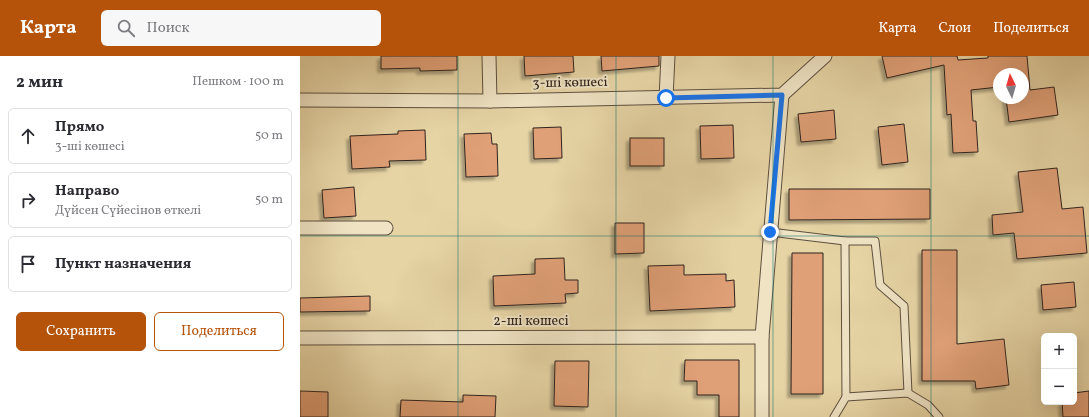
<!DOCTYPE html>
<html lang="ru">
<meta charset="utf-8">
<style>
:root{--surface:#fff;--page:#f7f7f7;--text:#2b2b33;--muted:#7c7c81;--line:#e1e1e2;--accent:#b45309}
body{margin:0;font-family:Vollkorn,serif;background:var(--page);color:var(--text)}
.controls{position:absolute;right:12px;bottom:12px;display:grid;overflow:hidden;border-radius:6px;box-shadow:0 4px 16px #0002}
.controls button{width:36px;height:36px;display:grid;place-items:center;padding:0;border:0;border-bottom:1px solid var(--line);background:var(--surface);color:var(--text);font:20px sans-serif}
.compass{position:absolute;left:693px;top:12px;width:36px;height:36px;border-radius:50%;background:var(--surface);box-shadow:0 4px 16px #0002;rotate:355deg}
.stop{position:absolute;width:12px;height:12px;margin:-9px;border:3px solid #1a73e8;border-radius:50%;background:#fff}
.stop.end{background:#1a73e8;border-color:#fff;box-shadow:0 1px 4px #0008}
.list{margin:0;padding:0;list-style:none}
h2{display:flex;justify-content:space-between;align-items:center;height:52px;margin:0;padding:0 16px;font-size:17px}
h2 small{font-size:13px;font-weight:400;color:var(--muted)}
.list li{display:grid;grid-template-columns:26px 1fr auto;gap:12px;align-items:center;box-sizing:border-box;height:56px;margin:0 8px 8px;padding:0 8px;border:1px solid var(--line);border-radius:6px}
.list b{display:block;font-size:15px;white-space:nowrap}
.list p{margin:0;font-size:13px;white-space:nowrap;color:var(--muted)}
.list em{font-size:13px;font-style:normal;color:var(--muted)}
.actions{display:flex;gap:8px;padding:12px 16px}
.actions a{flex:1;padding:9px 0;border:1px solid var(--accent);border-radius:6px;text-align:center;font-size:14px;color:var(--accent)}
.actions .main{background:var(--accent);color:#fff}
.icon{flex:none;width:22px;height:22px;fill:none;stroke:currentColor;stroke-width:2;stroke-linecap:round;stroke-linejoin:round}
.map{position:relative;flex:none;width:789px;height:361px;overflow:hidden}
header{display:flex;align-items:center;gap:24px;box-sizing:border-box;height:56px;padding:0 20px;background:var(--accent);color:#fff}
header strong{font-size:19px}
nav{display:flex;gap:22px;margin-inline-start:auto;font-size:14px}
.search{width:280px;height:36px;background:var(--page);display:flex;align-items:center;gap:10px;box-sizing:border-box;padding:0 14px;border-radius:6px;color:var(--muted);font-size:15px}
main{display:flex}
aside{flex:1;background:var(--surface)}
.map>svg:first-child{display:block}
</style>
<header>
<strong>Карта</strong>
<div class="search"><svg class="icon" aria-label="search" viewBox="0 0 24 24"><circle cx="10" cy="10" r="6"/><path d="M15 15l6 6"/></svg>Поиск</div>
<nav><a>Карта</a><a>Слои</a><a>Поделиться</a></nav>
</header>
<main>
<aside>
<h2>2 мин<small>Пешком · 100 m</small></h2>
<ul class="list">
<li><svg class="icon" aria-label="ahead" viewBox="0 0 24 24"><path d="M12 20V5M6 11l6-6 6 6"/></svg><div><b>Прямо</b><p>3-ші көшесі</p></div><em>50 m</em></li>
<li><svg class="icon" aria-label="right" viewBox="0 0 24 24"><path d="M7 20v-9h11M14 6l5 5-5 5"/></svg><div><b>Направо</b><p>Дүйсен Сүйесінов өткелі</p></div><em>50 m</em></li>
<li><svg class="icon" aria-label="arrive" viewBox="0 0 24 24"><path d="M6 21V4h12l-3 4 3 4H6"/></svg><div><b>Пункт назначения</b></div></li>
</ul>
<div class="actions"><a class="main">Сохранить</a><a>Поделиться</a></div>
</aside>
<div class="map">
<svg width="789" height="361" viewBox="0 0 789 361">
<defs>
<filter id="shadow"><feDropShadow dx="-3.5" dy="3.5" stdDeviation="1" flood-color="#0004"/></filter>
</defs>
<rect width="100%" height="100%" fill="#e6d4a5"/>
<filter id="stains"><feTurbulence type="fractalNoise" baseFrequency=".005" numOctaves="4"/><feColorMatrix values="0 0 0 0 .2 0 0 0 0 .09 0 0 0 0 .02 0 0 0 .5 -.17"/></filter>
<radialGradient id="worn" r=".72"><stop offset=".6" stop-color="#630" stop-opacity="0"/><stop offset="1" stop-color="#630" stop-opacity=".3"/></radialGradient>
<g fill="#e0a077" stroke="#2f231d" filter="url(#shadow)">
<polygon points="81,0 157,0 157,14 120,15 120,12 81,13"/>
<polygon points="224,0 273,0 274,16 225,20"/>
<polygon points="301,0 359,0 359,10 302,15"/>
<polygon points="582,0 657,0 658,4 688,2 688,0 727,0 730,34 754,31 758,59 709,66 706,42 723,42 723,18 699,18 699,31 671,34 673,65 676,65 678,96 653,97 651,58 647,59 644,9 587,22"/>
<polygon points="534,54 536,83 501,86 498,58"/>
<polygon points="604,68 608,106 582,109 578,71"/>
<polygon points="433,69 434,102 401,103 400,70"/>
<polygon points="261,71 262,102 234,103 233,72"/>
<polygon points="125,74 126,104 89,105 90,111 52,113 50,80 98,78 98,75"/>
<polygon points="191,77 192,88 197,88 198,120 166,121 164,78"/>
<rect x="330" y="82" width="34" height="28"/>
<polygon points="757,112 762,153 783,151 787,197 717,203 714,177 693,179 692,159 723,156 718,116"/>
<polygon points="54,131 56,160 24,162 22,134"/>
<polygon points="489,133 630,133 630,163 489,164"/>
<polygon points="315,167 344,167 344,197 315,198"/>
<polygon points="622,194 657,194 657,288 704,283 709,329 676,333 675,325 622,325"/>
<polygon points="492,197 523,197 523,338 491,338"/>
<polygon points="264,202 265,224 278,224 278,237 265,238 266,247 194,250 193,220 235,218 235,203"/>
<polygon points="384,209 384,219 426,218 426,225 434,224 435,251 350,255 348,210"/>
<polygon points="774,226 776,251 743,254 741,229"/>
<polygon points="70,240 70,255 0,256 0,242"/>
<polygon points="385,304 439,304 439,361 419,361 419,339 397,339 397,325 384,325"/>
<polygon points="255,305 289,305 288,351 254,350"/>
<polygon points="0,335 28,336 28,361 0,361"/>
<polygon points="789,335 789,361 763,361 762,346 774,346 774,337"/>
<polygon points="163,339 196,340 195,361 100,361 101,344 163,346"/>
</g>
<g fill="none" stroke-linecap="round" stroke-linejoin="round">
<defs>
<g id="service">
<polyline points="470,176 545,185"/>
<polyline points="546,341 545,185 575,185 580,229 604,250 608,337"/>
<polyline points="534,361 546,341 608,337 628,349 639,361"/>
</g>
<g id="minor">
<polyline points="189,0 190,45"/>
<polyline points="366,42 368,0"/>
<polyline points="0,44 190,45 482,39 525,0"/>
<polyline points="0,172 86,172"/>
<polyline points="0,282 462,281"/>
<polyline points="462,361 462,281 482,39"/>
</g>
</defs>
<use href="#service" stroke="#5d4f3f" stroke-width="9"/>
<use href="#minor" stroke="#5d4f3f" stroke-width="15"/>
<use href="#service" stroke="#efe3c4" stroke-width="7"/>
<use href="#minor" stroke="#efe3c4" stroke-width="13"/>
</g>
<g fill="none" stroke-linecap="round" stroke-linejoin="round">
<polyline stroke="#1a73e8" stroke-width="5" points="366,42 482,39 470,176"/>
</g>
<path fill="none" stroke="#0f766e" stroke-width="1" stroke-opacity="0.55" d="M158,0V361M316,0V361M473,0V361M631,0V361M0,180H789"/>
<g text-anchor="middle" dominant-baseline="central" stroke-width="4" stroke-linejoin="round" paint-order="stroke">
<g font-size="14" fill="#2f231d" stroke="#efe3c4">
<text transform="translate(270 27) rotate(-1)">3-ші көшесі</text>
<text x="231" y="265">2-ші көшесі</text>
</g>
</g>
<rect width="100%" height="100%" filter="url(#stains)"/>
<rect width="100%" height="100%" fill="url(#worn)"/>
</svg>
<div class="controls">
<button>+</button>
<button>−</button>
</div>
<svg class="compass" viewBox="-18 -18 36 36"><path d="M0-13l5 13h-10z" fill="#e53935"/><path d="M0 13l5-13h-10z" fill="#7c7c81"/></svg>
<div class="stop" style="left:366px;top:42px"></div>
<div class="stop end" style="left:470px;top:176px"></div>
</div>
</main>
